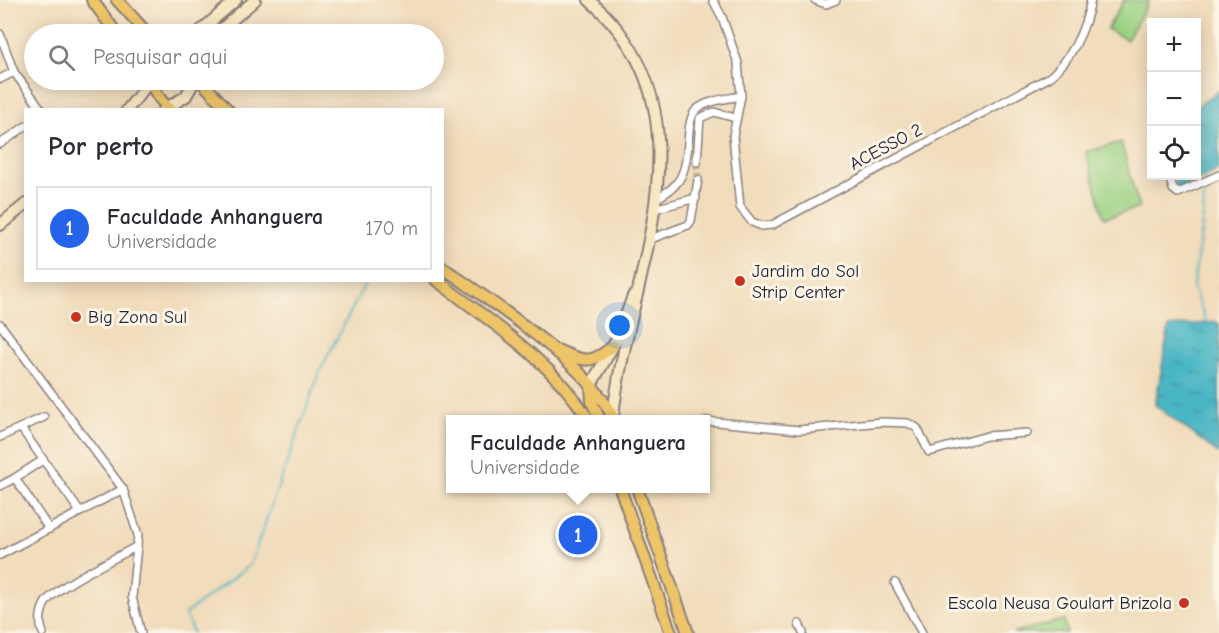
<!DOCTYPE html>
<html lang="pt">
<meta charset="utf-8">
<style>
:root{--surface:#fff;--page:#f7f7f7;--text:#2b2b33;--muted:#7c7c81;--line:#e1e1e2;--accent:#2563eb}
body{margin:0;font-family:"Comic Neue",sans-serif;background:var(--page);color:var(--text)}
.controls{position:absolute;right:18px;top:18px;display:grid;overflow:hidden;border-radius:0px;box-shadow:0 3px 15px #0003}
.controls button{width:54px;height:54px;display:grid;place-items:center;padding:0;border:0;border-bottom:2px solid var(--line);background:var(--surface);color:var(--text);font:30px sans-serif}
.you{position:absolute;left:620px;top:326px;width:21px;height:21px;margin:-15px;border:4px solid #fff;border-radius:50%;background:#1a73e8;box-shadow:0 0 0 9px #1a73e833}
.badge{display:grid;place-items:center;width:39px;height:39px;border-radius:50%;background:var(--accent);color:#fff;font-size:20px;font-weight:700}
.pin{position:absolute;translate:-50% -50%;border:3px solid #fff;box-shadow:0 2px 6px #0006}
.popup{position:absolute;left:446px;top:415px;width:264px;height:78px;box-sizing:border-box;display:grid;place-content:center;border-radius:0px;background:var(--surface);filter:drop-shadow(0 2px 4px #0005);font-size:20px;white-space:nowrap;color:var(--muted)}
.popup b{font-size:22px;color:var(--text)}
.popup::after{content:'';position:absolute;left:50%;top:100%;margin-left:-12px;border:12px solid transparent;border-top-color:var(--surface)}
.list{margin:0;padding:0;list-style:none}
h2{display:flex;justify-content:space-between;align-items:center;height:78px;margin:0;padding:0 24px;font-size:26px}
h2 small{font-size:20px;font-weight:400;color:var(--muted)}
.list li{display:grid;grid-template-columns:39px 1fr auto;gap:18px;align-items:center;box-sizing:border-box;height:84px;margin:0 12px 12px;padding:0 12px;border:2px solid var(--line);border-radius:0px}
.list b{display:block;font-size:22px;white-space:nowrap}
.list p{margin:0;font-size:20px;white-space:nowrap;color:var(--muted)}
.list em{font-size:20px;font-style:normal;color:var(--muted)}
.icon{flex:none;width:33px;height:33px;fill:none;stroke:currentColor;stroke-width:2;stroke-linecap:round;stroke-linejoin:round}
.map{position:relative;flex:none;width:1219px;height:633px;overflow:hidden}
.search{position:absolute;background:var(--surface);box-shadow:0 3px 15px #0003;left:24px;top:24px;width:420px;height:66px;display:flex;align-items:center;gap:15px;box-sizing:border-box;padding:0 21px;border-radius:33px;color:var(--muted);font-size:22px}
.panel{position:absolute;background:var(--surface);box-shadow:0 3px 15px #0003;left:24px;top:108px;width:420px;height:174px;border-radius:0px}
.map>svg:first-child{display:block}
</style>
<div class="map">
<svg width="1219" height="633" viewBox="0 0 1219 633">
<defs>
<pattern id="water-ripples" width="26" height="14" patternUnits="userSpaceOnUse" patternTransform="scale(1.5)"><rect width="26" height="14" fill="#49b6c4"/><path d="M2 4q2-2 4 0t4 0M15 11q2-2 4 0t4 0" fill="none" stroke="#3c94a0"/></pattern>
</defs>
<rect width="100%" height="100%" fill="#fcf5e5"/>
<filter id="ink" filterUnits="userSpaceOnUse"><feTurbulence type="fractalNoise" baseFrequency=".0167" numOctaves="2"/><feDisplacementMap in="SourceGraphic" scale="12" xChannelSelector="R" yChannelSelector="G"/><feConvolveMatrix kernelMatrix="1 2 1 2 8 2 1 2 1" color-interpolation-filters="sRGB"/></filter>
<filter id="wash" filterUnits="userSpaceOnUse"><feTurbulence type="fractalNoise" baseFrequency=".008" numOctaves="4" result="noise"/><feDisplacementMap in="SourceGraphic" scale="24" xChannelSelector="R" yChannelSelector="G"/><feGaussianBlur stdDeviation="1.35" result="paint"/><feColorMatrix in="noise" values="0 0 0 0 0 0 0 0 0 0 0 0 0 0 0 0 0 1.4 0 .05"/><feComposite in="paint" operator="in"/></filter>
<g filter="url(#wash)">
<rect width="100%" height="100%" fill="#f1dcbb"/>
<g fill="#99d081" stroke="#5e795e" stroke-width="1.5">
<polygon points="1124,0 1149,1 1127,40 1107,29"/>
<polygon points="1121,142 1139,208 1104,218 1086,152"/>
<polygon points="1064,620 1067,633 1014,633 1014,632"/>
</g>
<g fill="url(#water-ripples)" stroke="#366c80" stroke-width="1.5">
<polygon points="1219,91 1219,170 1177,190 1174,176 1196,176 1197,106"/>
<polygon points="1216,322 1219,324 1219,454 1155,405 1169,327"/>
</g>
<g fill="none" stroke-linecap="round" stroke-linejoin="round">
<g stroke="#49b6c4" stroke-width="2">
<polyline points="1205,174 1203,216 1193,287 1207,324"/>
<polyline points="193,633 185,614 250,565 320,371 367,280"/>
</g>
</g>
</g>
<g filter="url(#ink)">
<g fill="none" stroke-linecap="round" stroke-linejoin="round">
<polyline stroke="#c8b7a1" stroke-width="7" stroke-dasharray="7 3.5" stroke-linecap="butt" points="697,162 698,180"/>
<defs>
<g id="street">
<path d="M713,0L722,17L738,63L741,96L733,136L740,207L752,222L762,226L772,225L1050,77C1073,57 1085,30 1091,0"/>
<polyline points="815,0 826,4 836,0"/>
<polyline points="0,34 14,72 42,110"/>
<polyline points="0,79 14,72"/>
<polyline points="0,144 26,126"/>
<polyline points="697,162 700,118 714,112 735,118"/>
<polyline points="1169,176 1173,189 1178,193 1219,175"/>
<path d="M656,199C662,195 670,191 675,185C694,166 683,123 696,110C707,100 727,99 741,96"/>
<polyline points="654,209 696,198"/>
<polyline points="648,240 688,225 691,221 698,180"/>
<polyline points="0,324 123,489 138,535 132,597 141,633"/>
<polyline points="706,421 799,430 881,422 908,423 917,428 929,452 987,436 1027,433"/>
<polyline points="21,428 80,512"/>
<polyline points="0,437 44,417"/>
<polyline points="43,460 15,478 49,529"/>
<polyline points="0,486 15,478"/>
<polyline points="0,555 123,489"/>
<polyline points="895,583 922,633"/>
<polyline points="799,624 803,633"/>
<path d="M43,633C39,624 40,611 46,602C58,585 117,558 137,546"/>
</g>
<g id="secondary">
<path d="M589,0C721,113 627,277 613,417"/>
<polyline points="197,34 236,0"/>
<polyline points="216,34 255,0"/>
<polyline points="127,110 151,80"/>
<polyline points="164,110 186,96 195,80"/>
<polyline points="0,225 26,204"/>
<polyline points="591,385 618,337 633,296"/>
</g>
<g id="primary">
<polyline points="92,0 117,34"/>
<polyline points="117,0 148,34"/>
<polyline points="148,80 160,99 170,110"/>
<polyline points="200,80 228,110"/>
<path d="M442,267C491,302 592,366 614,420"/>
<path d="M436,280C491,322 551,360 589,420"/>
<path d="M557,350C583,361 590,366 613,346"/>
<polyline points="591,385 592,402 600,420"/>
<polyline points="620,488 671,633"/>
<polyline points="637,488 688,633"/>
</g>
</defs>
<use href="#street" stroke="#8a7f7b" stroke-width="10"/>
<use href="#secondary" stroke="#8a7f7b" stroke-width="14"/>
<use href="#primary" stroke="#8a7f7b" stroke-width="14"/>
<use href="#street" stroke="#fff" stroke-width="7"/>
<use href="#secondary" stroke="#f8e7c3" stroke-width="10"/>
<use href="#primary" stroke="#eec469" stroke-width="10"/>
</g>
</g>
<g fill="#c8321e" stroke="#fcf5e5" stroke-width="2">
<circle cx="740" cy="281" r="6"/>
<circle cx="76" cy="317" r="6"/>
<circle cx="1184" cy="603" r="6"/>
</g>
<g text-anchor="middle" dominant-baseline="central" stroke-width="6" stroke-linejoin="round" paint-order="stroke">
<g font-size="18" fill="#22223b" stroke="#fcf5e5">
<text transform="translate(886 147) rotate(-28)">ACESSO 2</text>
</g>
<g font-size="18" fill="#22223b" stroke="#fcf5e5" text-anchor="start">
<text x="752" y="271">Jardim do Sol<tspan x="752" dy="21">Strip Center</tspan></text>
<text x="88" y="317">Big Zona Sul</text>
<text x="1172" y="603" text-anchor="end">Escola Neusa Goulart Brizola</text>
</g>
</g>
</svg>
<div class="controls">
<button>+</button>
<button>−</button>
<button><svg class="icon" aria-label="locate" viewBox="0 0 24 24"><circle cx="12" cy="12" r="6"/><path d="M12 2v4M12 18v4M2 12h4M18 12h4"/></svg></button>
</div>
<div class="you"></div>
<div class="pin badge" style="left:578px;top:535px">1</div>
<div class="popup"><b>Faculdade Anhanguera</b>Universidade</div>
<div class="search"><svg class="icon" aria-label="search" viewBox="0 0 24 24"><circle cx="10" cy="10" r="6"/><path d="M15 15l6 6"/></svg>Pesquisar aqui</div>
<section class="panel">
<h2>Por perto<small></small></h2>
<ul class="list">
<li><span class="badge">1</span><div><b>Faculdade Anhanguera</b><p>Universidade</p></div><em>170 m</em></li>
</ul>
</section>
</div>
